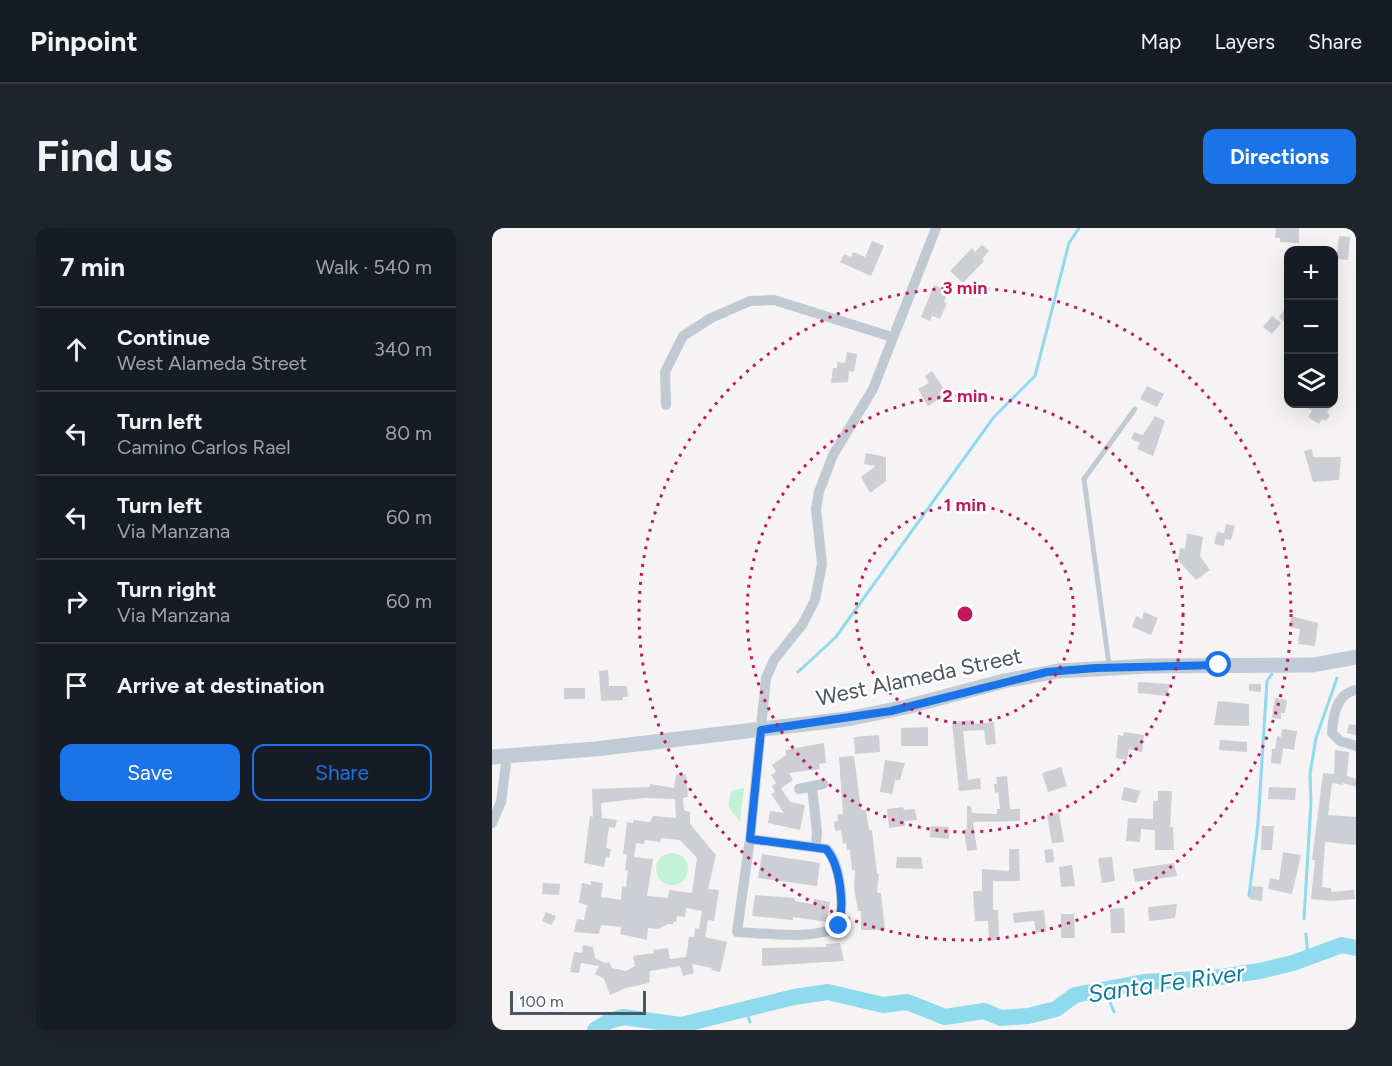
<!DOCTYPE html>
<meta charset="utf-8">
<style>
:root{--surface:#171b24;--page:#20242c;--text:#f1f3f6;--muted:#9ea1a6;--line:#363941;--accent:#1a73e8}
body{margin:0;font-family:Figtree,sans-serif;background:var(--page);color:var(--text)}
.controls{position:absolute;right:18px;top:18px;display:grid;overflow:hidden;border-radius:12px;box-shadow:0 6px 24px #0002}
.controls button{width:54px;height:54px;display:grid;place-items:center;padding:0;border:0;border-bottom:2px solid var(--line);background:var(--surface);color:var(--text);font:30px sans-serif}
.scale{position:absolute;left:18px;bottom:15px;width:136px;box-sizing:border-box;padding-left:6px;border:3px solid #4a5661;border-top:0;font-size:16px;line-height:21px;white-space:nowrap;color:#4a5661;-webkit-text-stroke:4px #fff;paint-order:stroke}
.stop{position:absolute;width:18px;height:18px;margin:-14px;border:4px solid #1a73e8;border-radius:50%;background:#fff}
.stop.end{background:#1a73e8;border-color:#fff;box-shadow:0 2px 6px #0008}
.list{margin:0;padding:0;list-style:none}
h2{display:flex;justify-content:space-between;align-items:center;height:78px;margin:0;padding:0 24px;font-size:26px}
h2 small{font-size:20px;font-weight:400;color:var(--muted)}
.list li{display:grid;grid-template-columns:39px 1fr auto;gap:18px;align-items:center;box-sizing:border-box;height:84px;padding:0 24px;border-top:2px solid var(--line)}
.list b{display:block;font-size:22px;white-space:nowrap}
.list p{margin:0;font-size:20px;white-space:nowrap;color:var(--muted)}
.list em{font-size:20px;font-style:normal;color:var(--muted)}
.actions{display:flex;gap:12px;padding:18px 24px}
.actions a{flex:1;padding:14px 0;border:2px solid var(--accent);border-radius:12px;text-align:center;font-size:21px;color:var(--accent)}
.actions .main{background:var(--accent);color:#fff}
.icon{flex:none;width:33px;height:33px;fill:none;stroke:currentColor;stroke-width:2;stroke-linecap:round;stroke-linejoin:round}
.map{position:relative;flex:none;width:864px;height:802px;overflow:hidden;border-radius:12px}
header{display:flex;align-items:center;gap:36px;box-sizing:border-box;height:84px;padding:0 30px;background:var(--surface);border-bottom:2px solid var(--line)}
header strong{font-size:28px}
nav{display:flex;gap:33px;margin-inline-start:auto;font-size:21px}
.intro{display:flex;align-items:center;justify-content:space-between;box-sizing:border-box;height:144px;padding:0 36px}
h1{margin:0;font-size:42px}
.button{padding:15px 27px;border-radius:12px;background:var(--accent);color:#fff;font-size:21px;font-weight:700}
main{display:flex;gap:36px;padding:0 36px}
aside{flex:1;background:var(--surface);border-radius:12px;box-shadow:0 6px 24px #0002}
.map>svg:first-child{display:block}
</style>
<header>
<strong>Pinpoint</strong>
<nav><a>Map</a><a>Layers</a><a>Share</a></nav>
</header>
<div class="intro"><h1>Find us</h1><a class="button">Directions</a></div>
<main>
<aside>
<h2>7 min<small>Walk · 540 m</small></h2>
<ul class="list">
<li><svg class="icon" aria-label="ahead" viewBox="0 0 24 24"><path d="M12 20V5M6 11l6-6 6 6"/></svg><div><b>Continue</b><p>West Alameda Street</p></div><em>340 m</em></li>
<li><svg class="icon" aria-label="left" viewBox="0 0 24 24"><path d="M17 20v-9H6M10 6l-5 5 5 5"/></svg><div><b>Turn left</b><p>Camino Carlos Rael</p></div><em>80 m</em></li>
<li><svg class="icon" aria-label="left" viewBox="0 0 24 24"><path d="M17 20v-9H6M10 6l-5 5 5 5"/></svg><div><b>Turn left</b><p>Via Manzana</p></div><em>60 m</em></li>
<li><svg class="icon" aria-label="right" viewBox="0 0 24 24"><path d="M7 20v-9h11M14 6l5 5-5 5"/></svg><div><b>Turn right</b><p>Via Manzana</p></div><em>60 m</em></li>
<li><svg class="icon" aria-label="arrive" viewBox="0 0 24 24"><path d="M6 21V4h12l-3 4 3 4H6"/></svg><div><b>Arrive at destination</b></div></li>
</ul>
<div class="actions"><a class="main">Save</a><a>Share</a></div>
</aside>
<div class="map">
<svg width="864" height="802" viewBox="0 0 864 802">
<rect width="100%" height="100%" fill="#f5f3f3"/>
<g fill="#c3f1d5">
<polygon points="252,560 248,594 236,578 239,563"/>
<circle cx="180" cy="641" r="16"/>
</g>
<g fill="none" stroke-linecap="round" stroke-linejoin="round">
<g stroke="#90daee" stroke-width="3">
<polyline points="306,444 343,410 501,190 543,148 577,15 587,0"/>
<polyline points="757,668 766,596 775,453 780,446"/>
<polyline points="812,691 819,574 818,546 824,510 845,450"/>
<polyline points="814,706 816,729"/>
<polyline points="618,774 622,784"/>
<polyline points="254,781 258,794"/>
<polyline points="104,802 106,802"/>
</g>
<polyline stroke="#90daee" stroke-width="16" points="103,802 117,793 131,789 189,797 302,769 336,764 391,777 415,774 453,789 492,783 509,790 536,788 564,781 583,767 652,754 722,750 768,743 801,735 850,717 864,720"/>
</g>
<g fill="#cdcfd5" fill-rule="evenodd">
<polygon points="784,0 807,0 807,15 788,14 788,10 783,10"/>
<polygon points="847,8 858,9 856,32 844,31"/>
<polygon points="380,13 392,18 379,48 348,34 352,26 359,29 361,24 373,29"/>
<polygon points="490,17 497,23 490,31 492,33 471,55 458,43 480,20 483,24"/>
<polygon points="442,57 456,63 452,74 455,75 448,91 440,88 438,93 429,89"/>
<polygon points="796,77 796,97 787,89"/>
<polygon points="780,88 789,95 780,106 771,99"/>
<polygon points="355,124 365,126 362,144 357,143 356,154 339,155 341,140 345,140 345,134 353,135"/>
<polygon points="440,143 455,166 436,178 426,161 437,155 433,148"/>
<polygon points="655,158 672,166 665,179 648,171"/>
<polygon points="819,176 840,176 835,185 838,187 834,193 830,191 827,196 816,189 820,183 816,180"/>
<polygon points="663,188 673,193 661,228 645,221 648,215 639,211 642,204 651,207"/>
<polygon points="820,221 821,229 849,229 847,252 821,254 812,223"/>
<polygon points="374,225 394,229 394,253 378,265 369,249 384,238 372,236"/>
<polygon points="734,296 743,298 739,312 733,311 732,318 722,316 725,304 732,305"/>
<polygon points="695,305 711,309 708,328 718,342 704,352 686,332 688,320 693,321"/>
<polygon points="652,384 666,390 659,407 640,399 644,388 650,391"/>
<polygon points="799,388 826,395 823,418 806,416 808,401 797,399"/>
<polygon points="116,442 117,458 135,458 136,469 131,469 131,472 109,473 107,443"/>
<polygon points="646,454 677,456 676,468 646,465"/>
<polygon points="757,456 769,456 769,464 757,463"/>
<rect x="72" y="460" width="21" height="11"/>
<polygon points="783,470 795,472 793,485 789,485 789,491 780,490"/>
<polygon points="726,473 757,476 757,498 722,497"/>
<polygon points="481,492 482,496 502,494 504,516 494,517 492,502 471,503 476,552 488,550 489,561 467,563 460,494"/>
<polygon points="857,496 864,497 864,507 855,505"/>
<polygon points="436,499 436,518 409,518 409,500"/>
<polygon points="790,501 805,503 802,522 791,520 789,536 779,535 780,521 783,521 785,508 789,509"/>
<polygon points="632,504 652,507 650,524 637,521 635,532 624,530 626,507 631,508"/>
<polygon points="387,507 388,524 363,526 362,509"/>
<polygon points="728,512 755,514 755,524 727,522"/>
<polygon points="332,515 334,535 327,536 328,541 297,545 301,552 289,560 298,574 313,577 308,602 276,595 278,583 292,585 279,566 283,564 280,558 284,555 279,547 284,544 280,537 294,527 294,522"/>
<polygon points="843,522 857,524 855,548 864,551 864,559 851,555 851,557 840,555 836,587 864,589 864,617 833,614 830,659 839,660 839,664 862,662 863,671 841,673 819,671 823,632 820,632 831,545 842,546"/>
<polygon points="362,528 369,582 374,582 377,602 380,602 385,646 387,646 385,665 389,665 393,702 369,702 369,683 366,683 362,660 363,642 360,642 358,622 355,622 354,615 351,616 349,602 343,603 342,594 346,593 345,586 351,586 347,529"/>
<polygon points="393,532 413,535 408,552 403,552 400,566 388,564"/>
<polygon points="569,539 575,558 556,564 550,545"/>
<path d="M194,546L196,569L191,570L192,582L198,584V596L224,627L216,661L227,662L222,693L216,692L213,709L235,714L228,744L219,742L220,740L200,736L202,745L191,748L188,738L158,743L157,755L134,760L118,767L112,751L103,746L107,738L89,735L87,745L78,744L82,724L90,725L91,717L101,719L103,730L113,735L117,734L120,740L134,743L143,738L141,728L162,725L161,722L176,720L178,731L194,729L197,709H202L203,700L207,701L210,683L194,680L193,689L185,688L184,694H181V696H176L166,701L156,700L155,712L128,706L129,699L109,697L107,706L82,704L85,691L92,692L95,677L87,675L90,655L99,657V653L111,655L109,669L129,672L130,658L134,659L136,642H133L135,626H131L135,594L141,595V592L158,594L161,588L184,590L183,571L153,570L109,575L110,590L125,592L123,600L117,599L114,620L119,621L117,630L114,629L112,639L92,635L98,588L101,589L100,561L158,559V556L182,560L184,547ZM169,610L188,612L205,630L200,665L177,662L176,670L155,668L161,631L142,629L144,615L152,616L153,612L168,614Z"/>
<polygon points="515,548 518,581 528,581 528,593 481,594 485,622 475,623 472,602 475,601 475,578 479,578 480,585 505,586 505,581 508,581 506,564 503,565 502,556 505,556 504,549"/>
<polygon points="632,559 649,563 644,575 629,572"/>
<polygon points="777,559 804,560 803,572 776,571"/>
<polygon points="666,563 680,563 678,599 681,599 682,622 663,622 663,602 649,601 648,614 634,613 636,590 661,591 661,573 666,573"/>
<polygon points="411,579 412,582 423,581 425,592 412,593 413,598 397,600 395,581"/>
<polygon points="567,585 572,614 560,615 555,587"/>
<polygon points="439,598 457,599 457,611 438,609"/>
<polygon points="770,598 782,598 780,622 769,622"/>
<polygon points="517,621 527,621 528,653 501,653 501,682 506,682 507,712 497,712 496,693 483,693 481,663 490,663 490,641 517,643"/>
<polygon points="561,621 562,634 554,635 552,622"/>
<polygon points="791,624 809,627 800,666 776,661 778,650 787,652"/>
<polygon points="270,626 328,635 325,658 266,650"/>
<polygon points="405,629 429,629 431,641 404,640"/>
<polygon points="620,629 623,653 610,655 606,630"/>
<polygon points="682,635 685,648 643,654 641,641"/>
<polygon points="580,637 583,658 569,659 567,639"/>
<polygon points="51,655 68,656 67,667 50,666"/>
<polygon points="760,658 771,659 770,673 758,671"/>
<polygon points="263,667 303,670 303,673 321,676 322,671 338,674 335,694 301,689 301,692 260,688"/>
<polygon points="685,676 683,690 657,693 656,679"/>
<polygon points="632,680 633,705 619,705 618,681"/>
<polygon points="552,682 554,703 544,705 542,693 522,695 521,685"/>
<polygon points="54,684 64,688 60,697 50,693"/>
<polygon points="569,686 582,686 583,710 569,710"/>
<polygon points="348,715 352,733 270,738 270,720 334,719 334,716"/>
</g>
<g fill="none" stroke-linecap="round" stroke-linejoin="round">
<polyline stroke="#c1cad2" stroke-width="5" points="617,437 592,251 643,181"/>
<g stroke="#c1cad2" stroke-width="10">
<polyline points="174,177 173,144 191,108 219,90 258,73 282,72 400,109"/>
<path d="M864,462C844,466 841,488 840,505L848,513L864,518"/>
<polyline points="320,559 325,604 324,619"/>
<polyline points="307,561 331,556"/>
<polyline points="0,595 9,574 15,528"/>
<path d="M258,611L335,621C349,638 352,677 347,698C322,713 274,705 245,704L258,611L274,450L282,432L310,397L323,372L330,336L324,281L327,264L341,227L381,161L444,0"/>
</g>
<polyline stroke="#c1cbd6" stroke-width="15" points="0,529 103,521 355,491 414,479 512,453 566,443 656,438 821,437 864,429"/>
</g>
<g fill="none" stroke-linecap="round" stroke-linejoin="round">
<path stroke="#1a73e8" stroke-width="8" d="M347,698C352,677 349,638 334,621L258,611L269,502L399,483L555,444L604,440L727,437"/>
</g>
<g fill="none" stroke="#c2185b" stroke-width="3" stroke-dasharray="3 6">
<circle cx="473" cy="386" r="109"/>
<circle cx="473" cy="386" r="218"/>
<circle cx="473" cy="386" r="326"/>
</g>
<g text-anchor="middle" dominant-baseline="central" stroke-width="5" stroke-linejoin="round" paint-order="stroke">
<g font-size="22" fill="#4a5661" stroke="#fff">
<text transform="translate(427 449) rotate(-12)">West Alameda Street</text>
</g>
<g font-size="24" font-style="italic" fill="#0c7c9b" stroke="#fff">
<text transform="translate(674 755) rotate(-8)">Santa Fe River</text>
</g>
</g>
<circle cx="473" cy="386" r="9" fill="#c2185b" stroke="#fff" stroke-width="3"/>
<g font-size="18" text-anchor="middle" font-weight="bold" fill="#c2185b" stroke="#fff" stroke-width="5" stroke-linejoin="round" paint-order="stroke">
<text x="473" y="66">3 min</text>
<text x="473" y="174">2 min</text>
<text x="473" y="283">1 min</text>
</g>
</svg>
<div class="controls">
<button>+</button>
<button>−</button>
<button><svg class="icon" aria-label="layers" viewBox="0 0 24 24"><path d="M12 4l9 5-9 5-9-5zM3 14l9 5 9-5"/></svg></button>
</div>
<div class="scale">100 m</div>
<div class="stop" style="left:727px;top:437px"></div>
<div class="stop end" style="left:347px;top:698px"></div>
</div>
</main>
